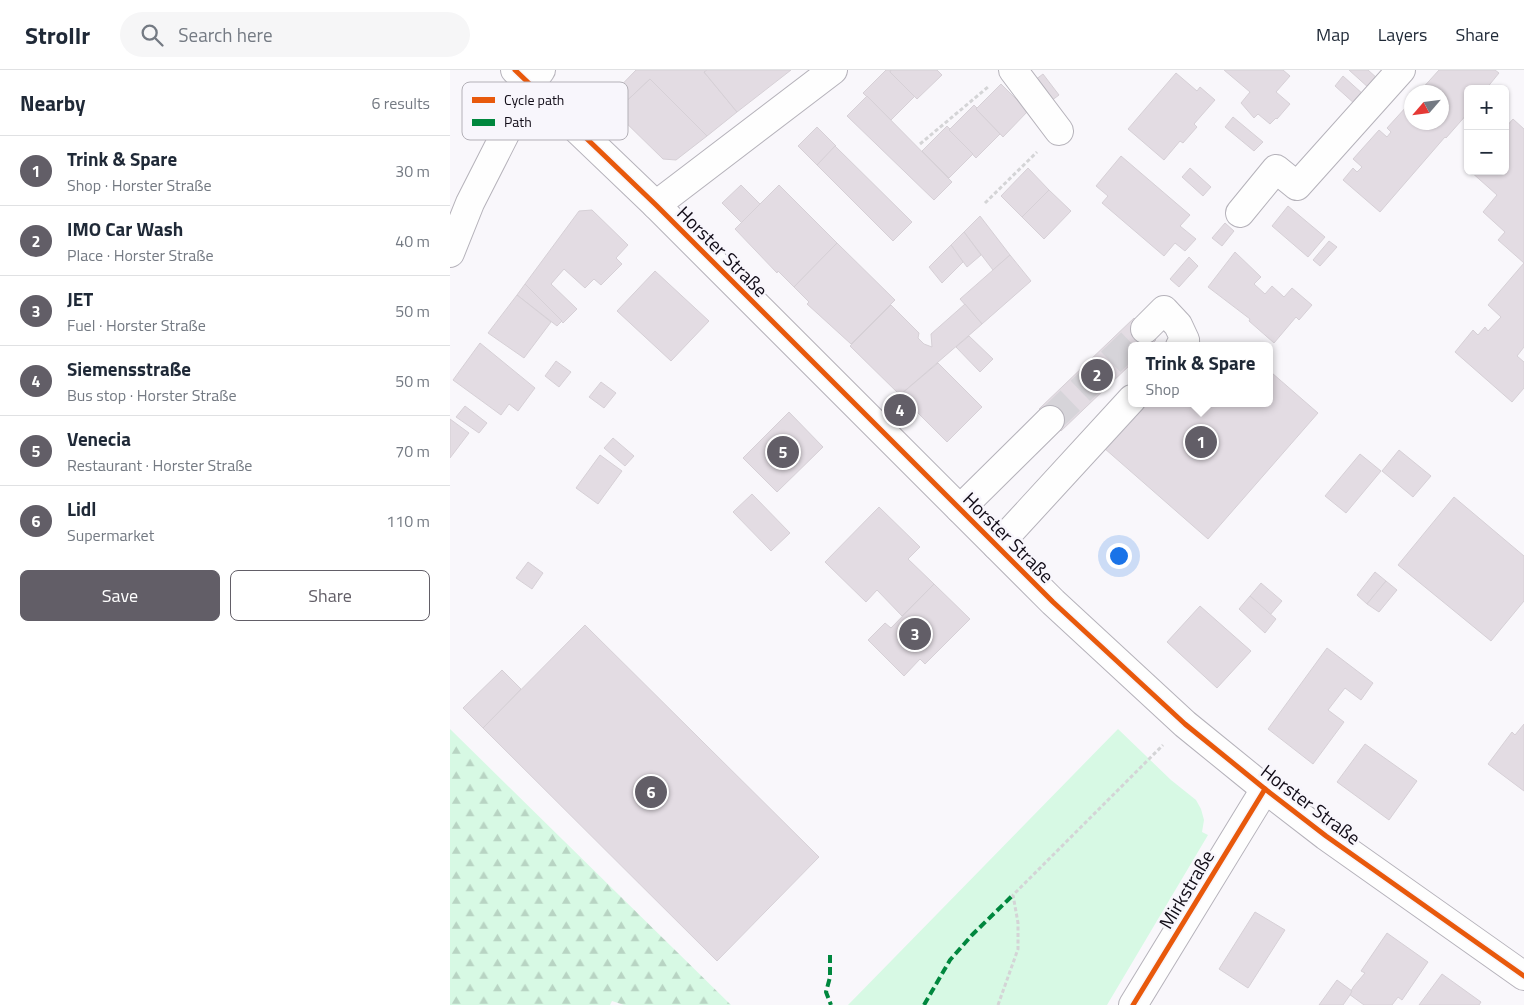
<!DOCTYPE html>
<meta charset="utf-8">
<style>
:root{--surface:#fff;--page:#f6f6f7;--text:#1f2937;--muted:#747a83;--line:#e0e1e3;--accent:#625e67}
body{margin:0;font-family:"Titillium Web",sans-serif;background:var(--page);color:var(--text)}
.controls{position:absolute;right:15px;top:15px;display:grid;overflow:hidden;border-radius:8px;box-shadow:0 1px 4px #0004}
.controls button{width:45px;height:45px;display:grid;place-items:center;padding:0;border:0;border-bottom:1px solid var(--line);background:var(--surface);color:var(--text);font:25px sans-serif}
.compass{position:absolute;left:954px;top:15px;width:45px;height:45px;border-radius:50%;background:var(--surface);box-shadow:0 1px 4px #0004;rotate:242deg}
.you{position:absolute;left:668px;top:485px;width:18px;height:18px;margin:-12px;border:4px solid #fff;border-radius:50%;background:#1a73e8;box-shadow:0 0 0 8px #1a73e833}
.badge{display:grid;place-items:center;width:32px;height:32px;border-radius:50%;background:var(--accent);color:#fff;font-size:16px;font-weight:700}
.pin{position:absolute;translate:-50% -50%;border:2px solid #fff;box-shadow:0 1px 5px #0006}
.popup{position:absolute;left:678px;top:272px;width:145px;height:65px;box-sizing:border-box;display:grid;place-content:center;border-radius:8px;background:var(--surface);filter:drop-shadow(0 1px 4px #0005);font-size:16px;white-space:nowrap;color:var(--muted)}
.popup b{font-size:19px;color:var(--text)}
.popup::after{content:'';position:absolute;left:50%;top:100%;margin-left:-10px;border:10px solid transparent;border-top-color:var(--surface)}
.list{margin:0;padding:0;list-style:none}
h2{display:flex;justify-content:space-between;align-items:center;height:65px;margin:0;padding:0 20px;font-size:21px}
h2 small{font-size:16px;font-weight:400;color:var(--muted)}
.list li{display:grid;grid-template-columns:32px 1fr auto;gap:15px;align-items:center;box-sizing:border-box;height:70px;padding:0 20px;border-top:1px solid var(--line)}
.list b{display:block;font-size:19px;white-space:nowrap}
.list p{margin:0;font-size:16px;white-space:nowrap;color:var(--muted)}
.list em{font-size:16px;font-style:normal;color:var(--muted)}
.actions{display:flex;gap:10px;padding:15px 20px}
.actions a{flex:1;padding:11px 0;border:1px solid var(--accent);border-radius:8px;text-align:center;font-size:18px;color:var(--accent)}
.actions .main{background:var(--accent);color:#fff}
.icon{flex:none;width:28px;height:28px;fill:none;stroke:currentColor;stroke-width:2;stroke-linecap:round;stroke-linejoin:round}
.map{position:relative;flex:none;width:1074px;height:935px;overflow:hidden}
header{display:flex;align-items:center;gap:30px;box-sizing:border-box;height:70px;padding:0 25px;background:var(--surface);border-bottom:1px solid var(--line)}
header strong{font-size:24px}
nav{display:flex;gap:28px;margin-inline-start:auto;font-size:18px}
.search{width:350px;height:45px;background:var(--page);display:flex;align-items:center;gap:12px;box-sizing:border-box;padding:0 18px;border-radius:28px;color:var(--muted);font-size:19px}
main{display:flex}
aside{flex:1;background:var(--surface)}
.map>svg:first-child{display:block}
</style>
<header>
<strong>Strollr</strong>
<div class="search"><svg class="icon" aria-label="search" viewBox="0 0 24 24"><circle cx="10" cy="10" r="6"/><path d="M15 15l6 6"/></svg>Search here</div>
<nav><a>Map</a><a>Layers</a><a>Share</a></nav>
</header>
<main>
<aside>
<h2>Nearby<small>6 results</small></h2>
<ul class="list">
<li><span class="badge">1</span><div><b>Trink &amp; Spare</b><p>Shop · Horster Straße</p></div><em>30 m</em></li>
<li><span class="badge">2</span><div><b>IMO Car Wash</b><p>Place · Horster Straße</p></div><em>40 m</em></li>
<li><span class="badge">3</span><div><b>JET</b><p>Fuel · Horster Straße</p></div><em>50 m</em></li>
<li><span class="badge">4</span><div><b>Siemensstraße</b><p>Bus stop · Horster Straße</p></div><em>50 m</em></li>
<li><span class="badge">5</span><div><b>Venecia</b><p>Restaurant · Horster Straße</p></div><em>70 m</em></li>
<li><span class="badge">6</span><div><b>Lidl</b><p>Supermarket</p></div><em>110 m</em></li>
</ul>
<div class="actions"><a class="main">Save</a><a>Share</a></div>
</aside>
<div class="map">
<svg width="1074" height="935" viewBox="0 0 1074 935">
<defs>
<pattern id="forest-firs" width="22" height="20" patternUnits="userSpaceOnUse" patternTransform="scale(1.25)"><rect width="22" height="20" fill="#d7f9e4"/><path d="M5 1l3.5 6h-7zM16 11l3.5 6h-7z" fill="#b8d4c3"/></pattern>
</defs>
<rect width="100%" height="100%" fill="#f9f7fb"/>
<polygon fill="#d7f9e4" points="668,659 721,710 746,730 751,739 754,750 752,762 758,765 657,935 398,935"/>
<polygon fill="url(#forest-firs)" points="0,659 281,935 174,935 162,931 160,935 0,935"/>
<g fill="#e3dce3" stroke="#d6d0d6">
<polygon points="186,0 257,0 254,2 287,42 257,66 200,9 165,42 156,31"/>
<polygon points="257,0 341,0 287,42 254,2"/>
<polygon points="436,0 441,0 440,2 465,26 441,50 413,23"/>
<polygon points="441,0 487,0 492,5 467,29 440,2"/>
<polygon points="774,0 833,0 840,6 826,22 840,34 827,49 826,48 820,54 808,44 804,48 791,33 800,22"/>
<polygon points="899,0 918,0 928,9 920,19"/>
<polygon points="989,0 1045,0 1049,3 1036,19 1018,19 1018,43 996,68 995,67 930,142 893,110 903,98 907,102 912,97 903,89 929,60 937,67 941,62 937,58 957,36 962,38 962,52 992,52 992,22 970,21"/>
<polygon points="726,3 747,21 750,17 765,30 744,54 747,57 733,73 730,71 714,90 678,59"/>
<polygon points="593,4 609,25 597,34 581,13"/>
<polygon points="893,6 914,25 906,35 885,16"/>
<polygon points="200,9 257,66 226,90 213,89 165,42"/>
<polygon points="551,14 578,41 553,67 526,39"/>
<polygon points="417,26 502,112 484,130 397,46"/>
<polygon points="524,35 527,38 526,39 550,64 526,88 499,60"/>
<polygon points="783,47 813,72 804,81 775,57"/>
<polygon points="1063,49 1074,59 1074,193 1048,170 1055,162 1033,142 1047,125 1020,101 1055,101 1055,58"/>
<polygon points="497,56 500,59 499,60 523,84 499,108 472,81"/>
<polygon points="367,57 386,76 367,95 348,76"/>
<polygon points="385,76 462,152 443,171 367,95"/>
<polygon points="671,86 740,145 730,156 746,169 735,181 725,173 714,186 652,133 658,126 646,116"/>
<polygon points="578,98 599,120 572,147 551,126"/>
<polygon points="740,98 761,117 753,126 732,107"/>
<polygon points="291,115 310,134 292,153 272,133"/>
<polygon points="329,115 387,173 344,217 328,201 327,203 285,159"/>
<polygon points="599,120 621,141 594,169 572,147"/>
<polygon points="838,136 875,167 858,187 822,156"/>
<polygon points="142,140 178,175 166,188 172,194 151,215 144,209 135,218 114,199 101,214 127,239 113,253 75,214 129,141"/>
<polygon points="530,146 560,185 543,200 514,162"/>
<polygon points="775,153 784,161 772,176 762,168"/>
<polygon points="514,162 531,185 517,197 501,175"/>
<polygon points="879,171 887,177 870,196 863,190"/>
<polygon points="387,173 445,230 401,274 357,234 359,232 344,217"/>
<polygon points="501,175 513,192 492,213 479,197"/>
<polygon points="785,182 811,207 804,214 815,224 822,216 834,227 842,218 862,235 849,250 846,247 824,273 799,251 800,249 758,217"/>
<polygon points="560,185 581,211 532,254 510,229"/>
<polygon points="739,187 748,196 729,217 720,209"/>
<polygon points="1074,193 1074,277 1067,286 1074,292 1074,318 1062,332 1005,282 1023,260 1028,265 1035,257 1038,261 1051,247 1038,235"/>
<polygon points="205,201 259,251 221,291 167,241"/>
<polygon points="75,214 112,251 107,256 67,225"/>
<polygon points="67,225 101,252 74,288 38,263"/>
<polygon points="515,234 532,254 450,325 400,276 441,235 469,263 468,268 474,274 482,277 481,264"/>
<polygon points="684,248 706,270 700,276 682,276 682,293 611,361 589,339"/>
<polygon points="519,266 543,289 530,302 506,277"/>
<polygon points="30,273 85,318 68,341 59,334 51,345 3,310"/>
<polygon points="106,291 121,302 109,317 95,306"/>
<polygon points="488,293 532,337 497,372 450,325"/>
<polygon points="822,303 868,343 758,469 654,378 698,333 820,333 820,305"/>
<polygon points="151,312 166,323 154,338 139,327"/>
<polygon points="15,336 37,353 29,363 6,347"/>
<polygon points="339,342 373,377 327,422 293,388"/>
<polygon points="0,349 19,363 0,388"/>
<polygon points="163,368 184,386 175,396 154,378"/>
<polygon points="949,380 981,406 963,427 932,401"/>
<polygon points="910,384 931,401 896,443 875,426"/>
<polygon points="150,385 172,401 148,434 126,418"/>
<polygon points="302,424 340,463 321,481 283,442"/>
<polygon points="1004,427 1074,486 1074,531 1041,571 948,495"/>
<polygon points="429,437 470,477 458,489 484,514 452,546 427,520 416,532 375,492"/>
<polygon points="78,492 93,503 82,519 66,508"/>
<polygon points="925,502 936,511 917,534 907,525"/>
<polygon points="936,511 947,520 929,542 917,534"/>
<polygon points="811,513 832,531 820,545 800,526"/>
<polygon points="484,514 520,549 475,594 470,589 454,606 418,570 435,553 441,558"/>
<polygon points="800,526 826,549 815,563 789,539"/>
<polygon points="750,536 801,581 767,618 717,572"/>
<polygon points="135,555 369,787 267,891 33,658"/>
<polygon points="877,578 923,613 911,630 895,618 878,640 894,652 863,694 818,659"/>
<polygon points="52,600 71,619 33,658 13,638"/>
<polygon points="1074,654 1074,721 1038,694 1062,662 1065,665"/>
<polygon points="915,674 967,711 939,750 887,712"/>
<polygon points="805,842 835,860 798,918 769,899"/>
<polygon points="937,863 978,892 952,930 948,927 942,935 914,935 899,924 904,916 915,903 911,901"/>
<polygon points="992,904 1031,932 1029,935 969,935"/>
<polygon points="887,910 902,921 900,925 893,935 869,935"/>
</g>
<g fill="none" stroke-linecap="round" stroke-linejoin="round">
<polyline stroke="#d6d4d9" stroke-width="28" stroke-dasharray="28 14" stroke-linecap="butt" points="600,350 695,259"/>
<defs>
<g id="minor">
<polyline points="563,0 609,61"/>
<polyline points="206,135 383,0"/>
<polyline points="790,143 826,99 847,116 951,0"/>
<polyline points="0,183 20,133 80,15 91,0"/>
<polyline points="695,259 714,240 728,255 735,270 730,276"/>
<polyline points="510,439 600,350"/>
<polyline points="547,476 682,329"/>
<polyline points="683,935 815,719"/>
</g>
<polyline id="major" points="65,0 206,135 603,532 735,654 815,719 876,766 1074,906"/>
</defs>
<use href="#minor" stroke="#b5b2ba" stroke-width="30"/>
<use href="#major" stroke="#b5b2ba" stroke-width="30"/>
<g stroke="#d4d4d6" stroke-width="3" stroke-dasharray="4 2.5" stroke-linecap="butt">
<polyline points="470,74 538,17"/>
<polyline points="535,133 587,82"/>
<polyline points="548,935 568,879 568,853 563,825 713,675"/>
</g>
<use href="#minor" stroke="#fefefe" stroke-width="28"/>
<use href="#major" stroke="#fefefe" stroke-width="28"/>
<g stroke="#00873e" stroke-width="4" stroke-dasharray="8 4" stroke-linecap="butt">
<polyline points="380,885 380,907 376,922 381,935"/>
<polyline points="474,935 500,890 522,865 563,825"/>
</g>
<defs>
<g id="cycleway">
<polyline points="65,0 206,135 603,532 735,654 815,719 876,766 1074,906"/>
<polyline points="683,935 815,719"/>
</g>
</defs>
<use href="#cycleway" stroke="#f8f6fc" stroke-width="8"/>
<use href="#cycleway" stroke="#e8590c" stroke-width="5"/>
</g>
<g text-anchor="middle" dominant-baseline="central" stroke-width="5" stroke-linejoin="round" paint-order="stroke">
<g font-size="19" fill="#110c17" stroke="#f8f6fc">
<text transform="translate(273 181) rotate(45)">Horster Straße</text>
<text transform="translate(559 467) rotate(45)">Horster Straße</text>
<text transform="translate(861 734) rotate(37)">Horster Straße</text>
<text transform="translate(736 819) rotate(-59)">Mirkstraße</text>
</g>
</g>
<rect x="12" y="12" width="166" height="58" rx="8" fill="#f8f6fc" stroke="#b3b0b7" stroke-width="1"/>
<rect x="22" y="27" width="23" height="6" fill="#e8590c"/>
<rect x="22" y="49" width="23" height="7" fill="#00873e"/>
<g font-size="14" fill="#110c17">
<text x="54" y="35">Cycle path</text>
<text x="54" y="57">Path</text>
</g>
</svg>
<div class="controls">
<button>+</button>
<button>−</button>
</div>
<svg class="compass" viewBox="-18 -18 36 36"><path d="M0-13l5 13h-10z" fill="#e53935"/><path d="M0 13l5-13h-10z" fill="#747a83"/></svg>
<div class="you"></div>
<div class="pin badge" style="left:751px;top:372px">1</div>
<div class="popup"><b>Trink &amp; Spare</b>Shop</div>
<div class="pin badge" style="left:647px;top:305px">2</div>
<div class="pin badge" style="left:465px;top:564px">3</div>
<div class="pin badge" style="left:450px;top:340px">4</div>
<div class="pin badge" style="left:333px;top:382px">5</div>
<div class="pin badge" style="left:201px;top:722px">6</div>
</div>
</main>
